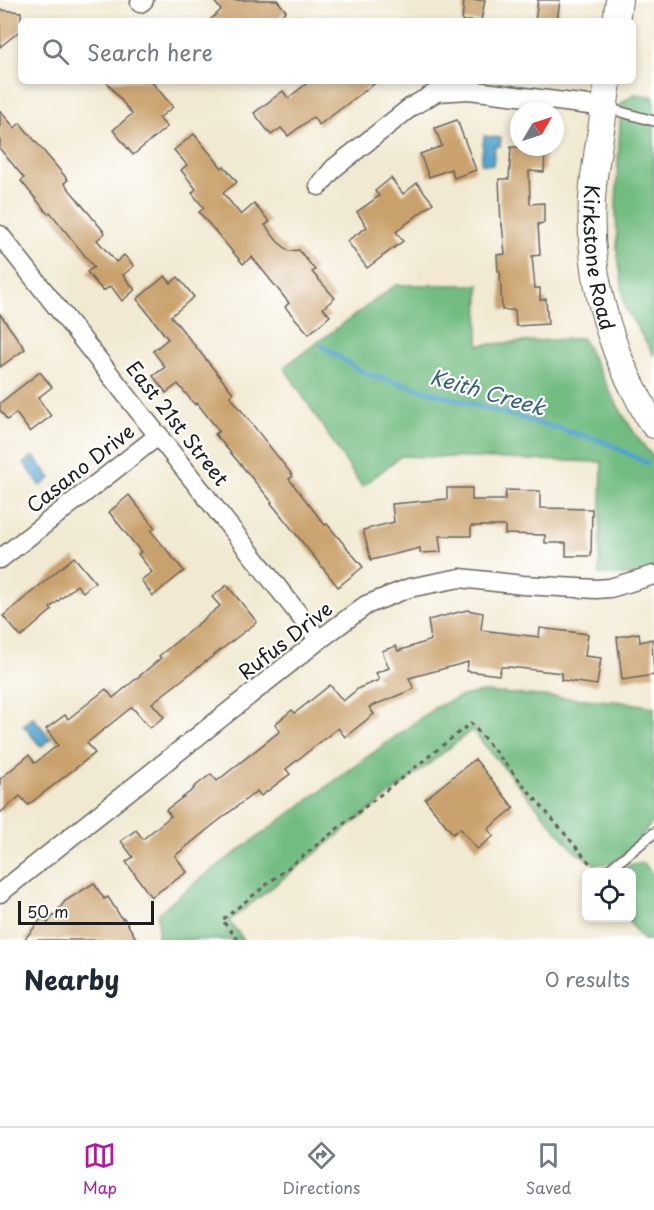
<!DOCTYPE html>
<style>
:root{--surface:#fff;--page:#f6f6f7;--text:#1f2937;--muted:#747a83;--line:#e0e1e3;--accent:#b5179e}
body{margin:0;font-family:"Playpen Sans",sans-serif;background:var(--page);color:var(--text)}
.controls{position:absolute;right:18px;bottom:18px;display:grid;overflow:hidden;border-radius:9px;box-shadow:0 3px 9px #0003}
.controls button{width:54px;height:54px;display:grid;place-items:center;padding:0;border:0;border-bottom:2px solid var(--line);background:var(--surface);color:var(--text);font:30px sans-serif}
.compass{position:absolute;left:510px;top:102px;width:54px;height:54px;border-radius:50%;background:var(--surface);box-shadow:0 3px 9px #0003;rotate:51deg}
.scale{position:absolute;left:18px;bottom:15px;width:136px;box-sizing:border-box;padding-left:6px;border:3px solid #1c1c1c;border-top:0;font-size:16px;line-height:21px;white-space:nowrap;color:#1c1c1c;-webkit-text-stroke:4px #fff;paint-order:stroke}
.list{margin:0;padding:0;list-style:none}
h2{display:flex;justify-content:space-between;align-items:center;height:78px;margin:0;padding:0 24px;font-size:26px}
h2 small{font-size:20px;font-weight:400;color:var(--muted)}
.icon{flex:none;width:33px;height:33px;fill:none;stroke:currentColor;stroke-width:2;stroke-linecap:round;stroke-linejoin:round}
.map{position:relative;flex:none;width:654px;height:940px;overflow:hidden}
.search{position:absolute;background:var(--surface);box-shadow:0 3px 9px #0003;left:18px;right:18px;top:18px;height:66px;display:flex;align-items:center;gap:15px;box-sizing:border-box;padding:0 21px;border-radius:9px;color:var(--muted);font-size:22px}
.sheet{height:186px;background:var(--surface)}
nav{display:flex;justify-content:space-around;align-items:center;box-sizing:border-box;height:84px;border-top:2px solid var(--line);background:var(--surface);font-size:16px;color:var(--muted)}
nav a{display:grid;justify-items:center;gap:3px}
nav .on{color:var(--accent)}
.map>svg:first-child{display:block}
</style>
<div class="map">
<svg width="654" height="940" viewBox="0 0 654 940">
<rect width="100%" height="100%" fill="#fff"/>
<filter id="ink" filterUnits="userSpaceOnUse"><feTurbulence type="fractalNoise" baseFrequency=".0167" numOctaves="2"/><feDisplacementMap in="SourceGraphic" scale="12" xChannelSelector="R" yChannelSelector="G"/><feConvolveMatrix kernelMatrix="1 2 1 2 8 2 1 2 1" color-interpolation-filters="sRGB"/></filter>
<filter id="wash" filterUnits="userSpaceOnUse"><feTurbulence type="fractalNoise" baseFrequency=".008" numOctaves="4" result="noise"/><feDisplacementMap in="SourceGraphic" scale="24" xChannelSelector="R" yChannelSelector="G"/><feGaussianBlur stdDeviation="1.35" result="paint"/><feColorMatrix in="noise" values="0 0 0 0 0 0 0 0 0 0 0 0 0 0 0 0 0 1.4 0 .05"/><feComposite in="paint" operator="in"/></filter>
<g filter="url(#wash)">
<rect width="100%" height="100%" fill="#f1e9d1"/>
<g fill="#72bc82" stroke="#476c4f" stroke-width="1.5">
<polygon points="634,94 654,97 654,355 625,308 617,248 616,204 621,104"/>
<path d="M396,285H479L478,345L582,338C604,379 623,423 654,458V577L599,574L602,462L401,456L362,487L284,367Z"/>
<polygon points="483,692 625,702 654,707 654,820 627,854 610,864 595,864 575,852 472,730 229,921 244,940 160,940 158,937 158,913 201,878 436,707 462,696"/>
<polygon points="636,863 645,864 654,877 654,940 643,940 626,918 632,918 632,872 616,872 620,869"/>
</g>
<g fill="#51a3cc" stroke="#366074" stroke-width="1.5">
<polygon points="484,136 501,138 500,146 495,146 493,165 481,164"/>
<polygon points="33,456 51,478 41,486 24,463"/>
<polygon points="33,717 51,739 41,747 23,725"/>
</g>
<g fill="none" stroke-linecap="round" stroke-linejoin="round">
<polyline stroke="#51a3cc" stroke-width="5" points="322,346 364,373 605,442 647,463"/>
</g>
<g id="blocks">
<g fill="#c9a16c">
<polygon points="213,0 277,0 286,11 274,21 209,21 221,10"/>
<polygon points="464,0 485,0 481,21 462,21"/>
<polygon points="538,0 560,0 557,21 535,21"/>
<polygon points="0,10 21,12 21,30 0,47"/>
<polygon points="106,81 151,81 173,107 159,118 167,127 133,155 113,130 132,114"/>
<polygon points="310,81 378,81 319,125 313,117 288,136 281,128 271,135 254,113 283,91 288,98"/>
<polygon points="0,111 15,128 20,123 68,180 64,183 105,233 97,240 116,262 124,255 134,266 123,275 135,290 122,301 111,286 103,291 87,272 94,267 50,212 48,214 21,181 24,178 0,149"/>
<polygon points="457,120 476,170 454,178 451,169 429,177 420,154 442,146 435,128"/>
<polygon points="194,134 222,168 224,166 237,182 223,193 241,215 254,204 270,222 265,225 277,241 289,251 299,250 315,270 312,272 335,298 323,308 330,316 309,334 285,307 289,303 252,257 243,264 199,212 204,208 192,193 196,189 181,170 187,165 174,150"/>
<polygon points="511,147 540,147 540,149 545,150 544,172 529,171 530,204 544,203 544,223 538,224 540,255 532,256 535,288 540,288 540,300 546,299 548,324 516,326 515,310 502,310 500,271 498,271 497,255 505,254 502,224 501,225 499,179 509,179"/>
<polygon points="391,178 403,194 417,183 433,203 396,232 403,241 367,268 347,241 367,227 357,212 379,196 375,191"/>
<polygon points="165,276 171,283 178,277 194,297 171,316 233,393 230,396 293,476 289,479 325,525 327,524 363,567 338,587 271,503 272,502 215,434 219,431 197,403 195,405 178,384 166,393 153,376 165,367 153,351 168,339 137,299"/>
<polygon points="0,314 25,349 0,367"/>
<polygon points="40,372 52,387 38,398 51,416 30,432 16,413 7,420 0,410 0,403"/>
<polygon points="447,488 472,488 472,500 505,500 506,490 540,491 540,508 592,509 591,556 566,556 566,543 545,543 545,535 505,534 505,526 471,526 471,536 439,536 441,552 420,553 420,548 371,560 363,530 394,522 392,504 447,499"/>
<polygon points="129,495 155,528 151,531 184,571 153,596 141,580 152,572 138,554 141,552 109,512"/>
<polygon points="74,557 95,582 83,592 77,585 50,608 52,610 21,637 3,616"/>
<polygon points="227,585 257,622 152,703 164,717 150,728 132,707 87,743 95,753 28,805 20,796 0,813 0,779 29,755 35,763 58,745 46,729 65,715 68,719 106,689 113,698 161,658 159,656 220,606 212,597"/>
<polygon points="467,610 483,613 481,630 539,637 540,628 588,634 585,656 601,658 597,685 561,680 562,673 509,667 501,667 499,675 467,671 468,662 409,678 414,689 369,707 374,714 345,737 338,728 286,769 290,774 261,796 257,791 213,825 175,856 187,872 151,897 126,862 133,857 121,841 136,830 143,839 171,816 166,810 194,789 193,788 211,774 217,781 280,731 275,724 292,710 295,713 330,685 343,701 359,688 379,680 376,673 389,668 382,651 396,646 398,651 431,640 428,620"/>
<polygon points="639,633 640,642 652,639 654,675 622,680 617,637"/>
<polygon points="475,759 514,808 488,829 494,836 477,849 460,828 453,834 425,799"/>
<polygon points="94,883 104,899 108,897 122,919 124,918 137,940 24,940 42,918 48,923 65,901"/>
</g>
</g>
</g>
<g filter="url(#ink)">
<use href="#blocks" fill-opacity="0" stroke="#67645b" stroke-width="1.5"/>
<g fill="none" stroke-linecap="round" stroke-linejoin="round">
<defs>
<g id="lane">
<polyline points="607,108 654,121"/>
<polyline points="606,872 654,833"/>
</g>
<g id="street">
<polyline points="140,3 144,0"/>
<polyline points="319,186 334,168 411,107 437,92 469,90 605,107"/>
<polyline points="0,235 319,640"/>
<polyline points="0,559 159,435"/>
<polyline points="0,893 319,640 366,605 409,588 460,578 523,585 596,589 610,588 654,575"/>
</g>
<g id="secondary">
<polyline points="616,21 619,0"/>
<path id="s1" d="M608,81C604,116 597,150 593,185C588,240 596,296 615,347C623,371 637,394 648,417L654,425"/>
</g>
</defs>
<use href="#lane" stroke="#67645b" stroke-width="12"/>
<use href="#street" stroke="#67645b" stroke-width="21"/>
<use href="#secondary" stroke="#67645b" stroke-width="28"/>
<polyline stroke="#67645b" stroke-width="3" stroke-dasharray="4.5 4.5" stroke-linecap="butt" points="238,940 222,920 471,723 593,867"/>
<use href="#lane" stroke="#fff" stroke-width="9"/>
<use href="#street" stroke="#fff" stroke-width="18"/>
<use href="#secondary" stroke="#fff" stroke-width="26"/>
</g>
</g>
<g text-anchor="middle" dominant-baseline="central" stroke-width="4.5" stroke-linejoin="round" paint-order="stroke">
<g font-size="20" fill="#1c1c1c" stroke="#fff">
<text stroke="none"><textPath href="#s1" startOffset="178">Kirkstone Road</textPath></text>
<text transform="translate(178 423) rotate(52)">East 21st Street</text>
<text transform="translate(80 468) rotate(-38)">Casano Drive</text>
<text transform="translate(285 640) rotate(-38)">Rufus Drive</text>
</g>
<g font-size="21" font-style="italic" fill="#366074" stroke="#fff">
<text transform="translate(488 391) rotate(16)">Keith Creek</text>
</g>
</g>
</svg>
<div class="controls">
<button><svg class="icon" aria-label="locate" viewBox="0 0 24 24"><circle cx="12" cy="12" r="6"/><path d="M12 2v4M12 18v4M2 12h4M18 12h4"/></svg></button>
</div>
<svg class="compass" viewBox="-18 -18 36 36"><path d="M0-13l5 13h-10z" fill="#e53935"/><path d="M0 13l5-13h-10z" fill="#747a83"/></svg>
<div class="scale">50 m</div>
<div class="search"><svg class="icon" aria-label="search" viewBox="0 0 24 24"><circle cx="10" cy="10" r="6"/><path d="M15 15l6 6"/></svg>Search here</div>
</div>
<section class="sheet">
<h2>Nearby<small>0 results</small></h2>
<ul class="list">
</ul>
</section>
<nav>
<a class="on"><svg class="icon" aria-label="map" viewBox="0 0 24 24"><path d="M3 6l6-2 6 2 6-2v14l-6 2-6-2-6 2zM9 4v14M15 6v14"/></svg>Map</a>
<a><svg class="icon" aria-label="directions" viewBox="0 0 24 24"><path d="M12 3l9 9-9 9-9-9zM9 14v-3h6M13 9l2 2-2 2"/></svg>Directions</a>
<a><svg class="icon" aria-label="saved" viewBox="0 0 24 24"><path d="M7 4h10v16l-5-4-5 4z"/></svg>Saved</a>
</nav>
